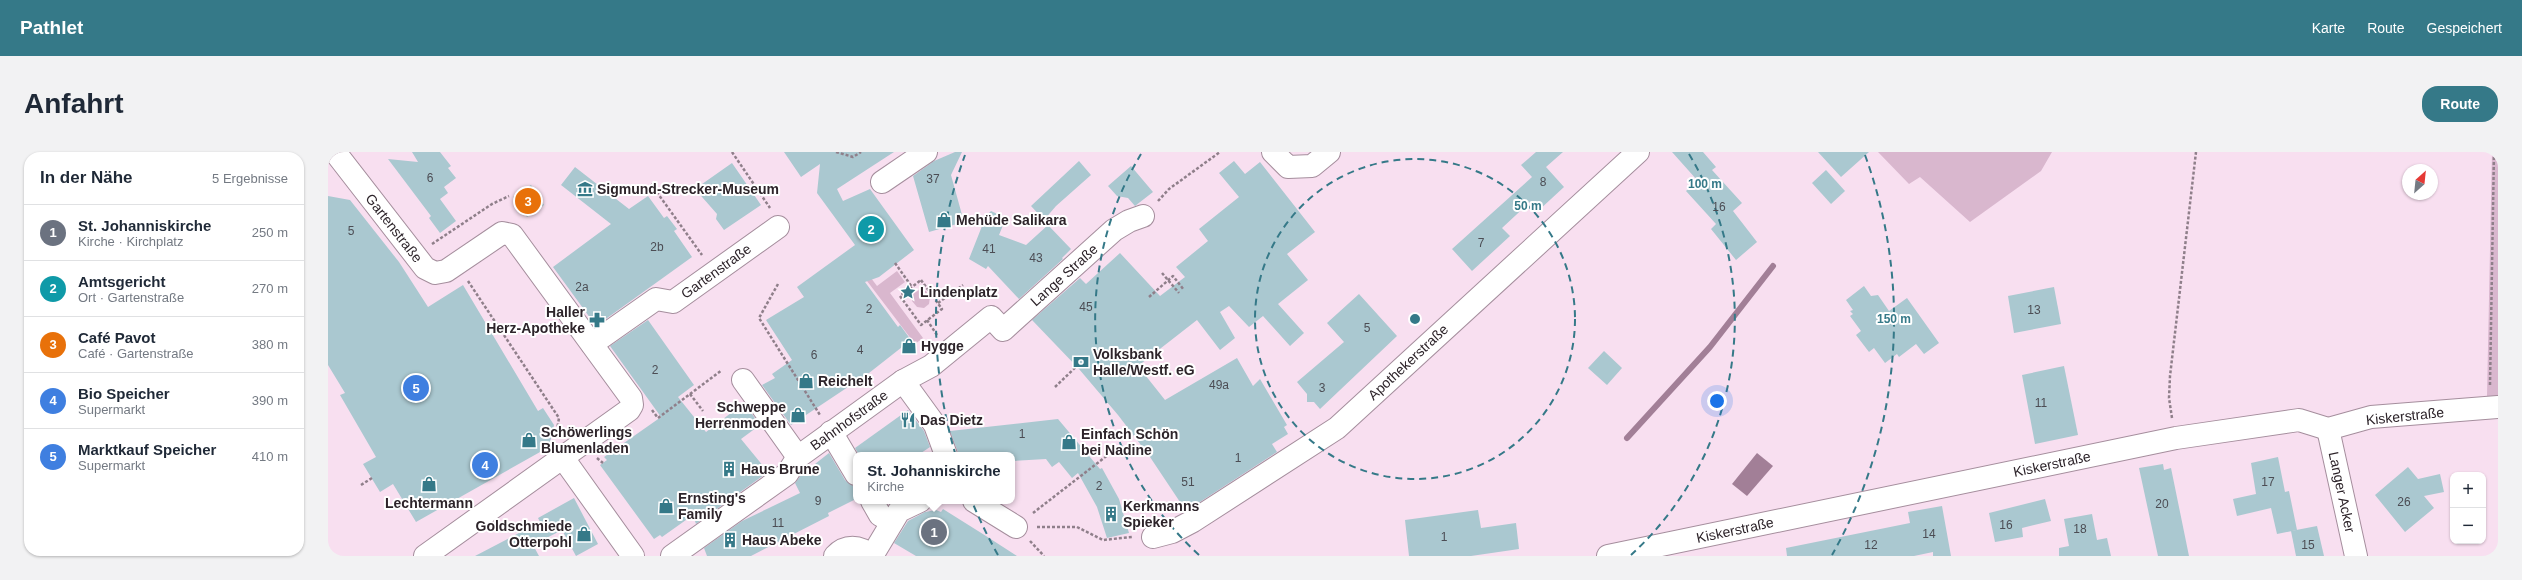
<!DOCTYPE html>
<html lang="de">
<meta charset="utf-8">
<style>
:root{--surface:#fff;--page:#f2f2f3;--text:#1f2937;--muted:#747a83;--line:#e0e1e3;--accent:#357988}
body{margin:0;font-family:Helvetica,sans-serif;background:var(--page);color:var(--text)}
.controls{position:absolute;right:12px;bottom:12px;display:grid;overflow:hidden;border-radius:8px;box-shadow:0 1px 3px #0004}
.controls button{width:36px;height:36px;display:grid;place-items:center;padding:0;border:0;border-bottom:1px solid var(--line);background:var(--surface);color:var(--text);font:20px sans-serif}
.compass{position:absolute;left:2074px;top:12px;width:36px;height:36px;border-radius:50%;background:var(--surface);box-shadow:0 1px 3px #0004;rotate:27deg}
.you{position:absolute;left:1389px;top:249px;width:14px;height:14px;margin:-10px;border:3px solid #fff;border-radius:50%;background:#1a73e8;box-shadow:0 0 0 6px #1a73e833}
.badge{display:grid;place-items:center;width:26px;height:26px;border-radius:50%;background:var(--accent);color:#fff;font-size:13px;font-weight:700}
.pin{position:absolute;translate:-50% -50%;border:2px solid #fff;box-shadow:0 1px 4px #0006}
.popup{position:absolute;left:525px;top:300px;width:162px;height:52px;box-sizing:border-box;display:grid;place-content:center;border-radius:8px;background:var(--surface);filter:drop-shadow(0 1px 3px #0005);font-size:13px;white-space:nowrap;color:var(--muted)}
.popup b{font-size:15px;color:var(--text)}
.popup::after{content:'';position:absolute;left:50%;top:100%;margin-left:-8px;border:8px solid transparent;border-top-color:var(--surface)}
.list{margin:0;padding:0;list-style:none}
h2{display:flex;justify-content:space-between;align-items:center;height:52px;margin:0;padding:0 16px;font-size:17px}
h2 small{font-size:13px;font-weight:400;color:var(--muted)}
.list li{display:grid;grid-template-columns:26px 1fr auto;gap:12px;align-items:center;box-sizing:border-box;height:56px;padding:0 16px;border-top:1px solid var(--line)}
.list b{display:block;font-size:15px;white-space:nowrap}
.list p{margin:0;font-size:13px;white-space:nowrap;color:var(--muted)}
.list em{font-size:13px;font-style:normal;color:var(--muted)}
.map{position:relative;flex:none;width:2170px;height:404px;overflow:hidden;border-radius:16px}
header{display:flex;align-items:center;gap:24px;box-sizing:border-box;height:56px;padding:0 20px;background:var(--accent);color:#fff}
header strong{font-size:19px}
nav{display:flex;gap:22px;margin-inline-start:auto;font-size:14px}
.intro{display:flex;align-items:center;justify-content:space-between;box-sizing:border-box;height:96px;padding:0 24px}
h1{margin:0;font-size:28px}
.button{padding:10px 18px;border-radius:16px;background:var(--accent);color:#fff;font-size:14px;font-weight:700}
main{display:flex;gap:24px;padding:0 24px}
aside{flex:1;background:var(--surface);border-radius:16px;box-shadow:0 1px 3px #0004}
.map>svg:first-child{display:block}
</style>
<header>
<strong>Pathlet</strong>
<nav><a>Karte</a><a>Route</a><a>Gespeichert</a></nav>
</header>
<div class="intro"><h1>Anfahrt</h1><a class="button">Route</a></div>
<main>
<aside>
<h2>In der Nähe<small>5 Ergebnisse</small></h2>
<ul class="list">
<li><span class="badge" style="background:#6b7280">1</span><div><b>St. Johanniskirche</b><p>Kirche · Kirchplatz</p></div><em>250 m</em></li>
<li><span class="badge" style="background:#0f9aa8">2</span><div><b>Amtsgericht</b><p>Ort · Gartenstraße</p></div><em>270 m</em></li>
<li><span class="badge" style="background:#e8710a">3</span><div><b>Café Pavot</b><p>Café · Gartenstraße</p></div><em>380 m</em></li>
<li><span class="badge" style="background:#3f7fe0">4</span><div><b>Bio Speicher</b><p>Supermarkt</p></div><em>390 m</em></li>
<li><span class="badge" style="background:#3f7fe0">5</span><div><b>Marktkauf Speicher</b><p>Supermarkt</p></div><em>410 m</em></li>
</ul>
</aside>
<div class="map">
<svg width="2170" height="404" viewBox="0 0 2170 404">
<rect width="100%" height="100%" fill="#f8dff0"/>
<g fill="#d9b7ce">
<polygon points="1550,0 1724,0 1713,19 1642,70 1592,25 1581,32"/>
<polygon points="2164,0 2170,0 2170,244 2159,244"/>
<polygon points="569,119 577,130 562,141 595,186 587,192 539,129 543,126 549,134"/>
<polygon points="591,138 598,139 602,145 601,152 596,156 589,155 584,149 585,142"/>
</g>
<polygon fill="#a27f97" points="1429,301 1445,314 1419,344 1404,332"/>
<g fill="none" stroke-linecap="round" stroke-linejoin="round">
<polyline stroke="#a27f97" stroke-width="6" points="1299,286 1382,195 1445,114"/>
</g>
<g fill="#aac8d0">
<polygon points="84,0 112,0 123,14 120,16 128,26 116,35 120,41 112,47 128,69 112,81 101,66 103,64 60,7 90,10"/>
<polygon points="456,0 566,0 509,37 515,49 542,37 586,98 551,125 537,130 570,175 572,173 583,188 541,221 463,273 434,233 447,226 444,222 464,208 438,168 476,145 469,135 527,93 489,41 492,12 473,25"/>
<polygon points="627,0 634,0 623,23 636,70 601,80 585,24 606,9"/>
<polygon points="1208,0 1235,0 1218,15 1236,35 1210,59 1202,50 1174,76 1182,84 1144,119 1124,97 1204,25 1193,13"/>
<polygon points="1344,0 1375,0 1388,15 1384,18 1414,51 1405,59 1429,90 1408,108 1383,77 1388,72 1358,39 1369,28"/>
<polygon points="1490,0 1541,0 1513,25"/>
<polygon points="751,9 763,23 728,54 716,68 703,54"/>
<polygon points="906,9 917,22 932,10 987,80 959,102 980,128 950,152 976,181 962,194 935,164 921,175 901,154 892,160 907,186 892,198 869,168 810,214 837,248 909,206 925,234 932,227 959,273 956,275 960,282 944,292 949,300 858,359 822,305 790,263 751,217 704,168 752,126 758,132 792,101 832,144 857,125 848,115 880,89 871,77 911,45 891,21"/>
<polygon points="404,11 433,53 396,78 388,67 389,62 367,37"/>
<polygon points="803,14 825,40 807,54 800,46 789,44 780,34"/>
<polygon points="247,15 301,57 320,44 336,66 339,64 349,77 346,79 364,105 268,174 225,115 283,72 233,33"/>
<polygon points="1498,18 1517,39 1503,52 1484,31"/>
<polygon points="203,33 216,53 199,65 185,45"/>
<polygon points="0,44 22,48 71,110 100,155 135,133 210,259 215,256 226,273 221,295 88,370 65,332 52,340 35,312 48,305 12,243 17,241 0,213"/>
<polygon points="663,59 678,66 671,83 698,93 720,73 743,97 734,106 735,107 691,147 660,114 658,117 641,107 658,64"/>
<polygon points="1536,134 1543,144 1550,143 1561,159 1579,146 1611,191 1596,202 1588,192 1571,205 1569,202 1557,211 1546,196 1541,200 1528,183 1533,179 1522,164 1525,162 1522,159 1525,158 1518,148"/>
<polygon points="1726,135 1733,172 1686,181 1680,144"/>
<polygon points="1031,142 1069,184 992,257 986,250 979,250 979,242 969,230 1016,190 999,171"/>
<polygon points="320,168 366,233 350,245 378,280 416,251 432,273 413,287 440,320 368,372 365,363 334,385 332,383 326,387 272,313 279,308 276,305 333,265 282,194"/>
<polygon points="1276,199 1294,216 1279,233 1260,216"/>
<polygon points="1736,214 1750,283 1707,292 1694,223"/>
<polygon points="580,258 596,279 602,295 590,303 531,303 527,296"/>
<polygon points="730,267 772,317 774,316 791,347 801,381 779,386 769,355 750,321 744,326 731,310 724,315 718,307 684,309 684,303 631,303 622,279"/>
<polygon points="501,301 517,328 525,334 528,347 500,361 501,364 423,404 379,404 376,396 414,369 472,341 467,331 473,323 489,315 487,312"/>
<polygon points="1950,305 1957,340 1961,339 1969,378 1949,382 1943,356 1909,364 1905,347 1928,342 1923,311"/>
<polygon points="1835,312 1836,318 1843,316 1861,404 1830,404 1811,316"/>
<polygon points="2080,315 2090,327 2112,322 2116,340 2096,344 2106,356 2077,380 2047,343"/>
<polygon points="246,346 270,392 248,404 234,378 205,393 211,404 147,404 212,370 210,366"/>
<polygon points="1717,347 1723,369 1694,376 1695,385 1667,390 1661,361"/>
<polygon points="1614,354 1623,404 1605,404 1605,400 1586,404 1459,404 1458,396 1582,371 1580,360"/>
<polygon points="615,357 658,384 689,404 588,404 566,391 580,369 597,360 608,358 613,360"/>
<polygon points="1150,358 1153,376 1188,371 1191,397 1143,404 1081,404 1077,368"/>
<polygon points="1764,362 1769,388 1779,386 1783,404 1731,404 1731,396 1741,394 1736,367"/>
<polygon points="1989,374 1996,404 1968,404 1963,379"/>
</g>
<g fill="none" stroke-linecap="round" stroke-linejoin="round">
<defs>
<g id="minor">
<polyline points="7,0 97,116 107,121 118,119 174,81 184,83 303,246 304,253 301,258 97,404"/>
<polyline points="945,0 960,15 984,14 1001,0"/>
<polyline points="554,30 598,0"/>
<polyline points="264,192 328,147 345,150 450,75"/>
<polyline points="415,228 470,305"/>
<polyline points="575,229 607,273 618,303"/>
<polyline points="2000,277 2028,404"/>
<polyline points="503,280 528,322"/>
<polyline points="235,306 305,404"/>
<polyline points="544,349 552,363 564,370"/>
<polyline points="646,349 688,375"/>
<polyline points="825,385 844,380 865,369 1009,276 1310,0"/>
<polyline points="344,404 459,322 470,305 575,229 603,214 663,165 675,178 786,78 801,69 815,64"/>
<path d="M507,404C517,393 532,393 542,404"/>
<polyline points="544,404 571,359 592,349"/>
<polyline points="1280,404 1848,286 1971,268 2000,277 2043,265 2170,255"/>
</g>
</defs>
<use href="#minor" stroke="#a58e9d" stroke-width="24"/>
<g stroke="#8f7f8a" stroke-width="2.5" stroke-dasharray="3 2" stroke-linecap="butt">
<polyline points="404,0 442,56"/>
<polyline points="508,0 525,5 533,0"/>
<polyline points="323,32 374,103"/>
<polyline points="830,49 841,37 892,0"/>
<polyline points="104,92 164,52 181,44"/>
<polyline points="567,111 584,135"/>
<polyline points="834,121 851,141"/>
<polygon points="593,128 614,157 593,173 572,144"/>
<polyline points="140,129 231,266 228,284"/>
<polyline points="450,132 431,166 492,263"/>
<polyline points="821,145 845,124 856,138"/>
<polyline points="610,151 635,133"/>
<polyline points="599,168 609,183"/>
<polyline points="2162,233 2166,0"/>
<polyline points="727,235 751,212"/>
<polyline points="362,242 375,259"/>
<polyline points="324,258 330,266 394,218"/>
<polyline points="1844,266 1841,246 1842,224 1868,0"/>
<polyline points="269,306 275,311"/>
<polyline points="33,333 44,326"/>
<polyline points="705,361 785,299"/>
<polyline points="709,375 749,375 775,388 804,385"/>
<polyline points="702,389 716,404"/>
</g>
<use href="#minor" stroke="#fff" stroke-width="22"/>
</g>
<g fill="none" stroke="#357988" stroke-width="2" stroke-dasharray="7 5">
<circle cx="1087" cy="167" r="160"/>
<path d="M871 403A320 320 0 0 1 813 2M1361 2A320 320 0 0 1 1303 403"/>
<path d="M670 403A479 479 0 0 1 637 3M1537 3A479 479 0 0 1 1504 403"/>
</g>
<defs>
<symbol id="museum-bare" viewBox="-9 -9 18 18"><path d="M0-6L6-3V-2H-6V-3ZM-5-1h2V3h-2ZM-1-1h2V3h-2ZM3-1h2V3H3ZM-6 4H6V6H-6Z" fill="#357988" stroke="#fff" stroke-width="2.5" paint-order="stroke"/></symbol>
<symbol id="shop-bare" viewBox="-9 -9 18 18"><path d="M-5-2.5h2.3a2.7 3.5 0 0 1 5.4 0H5L5.5 6h-11ZM-1.5-2.5h3a1.5 2.3 0 0 0-3 0Z" fill="#357988" stroke="#fff" stroke-width="2.5" paint-order="stroke"/></symbol>
<symbol id="sight-bare" viewBox="-9 -9 18 18"><path d="M0-6L1.8-2.2L6-1.7L2.9 1.2L3.7 5.4L0 3.3L-3.7 5.4L-2.9 1.2L-6-1.7L-1.8-2.2Z" fill="#357988" stroke="#fff" stroke-width="2.5" paint-order="stroke"/></symbol>
<symbol id="pharmacy-bare" viewBox="-9 -9 18 18"><path d="M-2-6h4v4h4v4h-4v4h-4v-4h-4v-4h4Z" fill="#357988" stroke="#fff" stroke-width="2.5" paint-order="stroke"/></symbol>
<symbol id="bank-bare" viewBox="-9 -9 18 18"><path d="M-6-4H6V4H-6ZM0-2.3a2.3 2.3 0 1 0 0 4.6a2.3 2.3 0 1 0 0-4.6Z" fill="#357988" stroke="#fff" stroke-width="2.5" paint-order="stroke"/></symbol>
<symbol id="restaurant-bare" viewBox="-9 -9 18 18"><path d="M-5-6h1v4h1v-4h1v4h1v-4h1v5L-1.5 .5V6h-2V.5L-5-1ZM5-6V6H3V1.5H1.5Q1.5-4 5-6Z" fill="#357988" stroke="#fff" stroke-width="2.5" paint-order="stroke"/></symbol>
<symbol id="building-bare" viewBox="-9 -9 18 18"><path d="M-4-6H4V6H1V3H-1V6H-4ZM-2.5-4.3h1.7v1.8h-1.7ZM.8-4.3h1.7v1.8H.8ZM-2.5-1h1.7V.8h-1.7ZM.8-1h1.7V.8H.8Z" fill="#357988" stroke="#fff" stroke-width="2.5" paint-order="stroke"/></symbol>
</defs>
<g fill-rule="evenodd">
<use href="#museum-bare" x="246" y="26" width="22" height="22"/>
<use href="#shop-bare" x="605" y="57" width="22" height="22"/>
<use href="#sight-bare" x="569" y="129" width="22" height="22"/>
<use href="#pharmacy-bare" x="258" y="157" width="22" height="22"/>
<use href="#shop-bare" x="570" y="183" width="22" height="22"/>
<use href="#bank-bare" x="742" y="199" width="22" height="22"/>
<use href="#shop-bare" x="467" y="218" width="22" height="22"/>
<use href="#shop-bare" x="459" y="252" width="22" height="22"/>
<use href="#restaurant-bare" x="569" y="257" width="22" height="22"/>
<use href="#shop-bare" x="190" y="277" width="22" height="22"/>
<use href="#shop-bare" x="730" y="279" width="22" height="22"/>
<use href="#building-bare" x="390" y="306" width="22" height="22"/>
<use href="#shop-bare" x="90" y="321" width="22" height="22"/>
<use href="#shop-bare" x="327" y="343" width="22" height="22"/>
<use href="#building-bare" x="772" y="351" width="22" height="22"/>
<use href="#shop-bare" x="245" y="371" width="22" height="22"/>
<use href="#building-bare" x="391" y="377" width="22" height="22"/>
</g>
<g text-anchor="middle" dominant-baseline="central" stroke-width="4" stroke-linejoin="round" paint-order="stroke">
<g font-size="12" fill="#4c4d54">
<text x="102" y="26">6</text>
<text x="605" y="27">37</text>
<text x="1215" y="30">8</text>
<text x="1391" y="55">16</text>
<text x="23" y="79">5</text>
<text x="1153" y="91">7</text>
<text x="329" y="95">2b</text>
<text x="661" y="97">41</text>
<text x="708" y="106">43</text>
<text x="254" y="135">2a</text>
<text x="758" y="155">45</text>
<text x="541" y="157">2</text>
<text x="1706" y="158">13</text>
<text x="1039" y="176">5</text>
<text x="532" y="198">4</text>
<text x="486" y="203">6</text>
<text x="327" y="218">2</text>
<text x="891" y="233">49a</text>
<text x="994" y="236">3</text>
<text x="1713" y="251">11</text>
<text x="694" y="282">1</text>
<text x="910" y="306">1</text>
<text x="860" y="330">51</text>
<text x="1940" y="330">17</text>
<text x="771" y="334">2</text>
<text x="490" y="349">9</text>
<text x="2076" y="350">26</text>
<text x="1834" y="352">20</text>
<text x="450" y="371">11</text>
<text x="1678" y="373">16</text>
<text x="1752" y="377">18</text>
<text x="1601" y="382">14</text>
<text x="1116" y="385">1</text>
<text x="1543" y="393">12</text>
<text x="1980" y="393">15</text>
</g>
<g font-size="14" font-weight="bold" fill="#2d242a" stroke="#fff" text-anchor="start">
<text x="269" y="37">Sigmund-Strecker-Museum</text>
<text x="628" y="68">Mehüde Salikara</text>
<text x="592" y="140">Lindenplatz</text>
<text x="257" y="160" text-anchor="end">Haller<tspan x="257" dy="16">Herz-Apotheke</tspan></text>
<text x="593" y="194">Hygge</text>
<text x="765" y="202">Volksbank<tspan x="765" dy="16">Halle/Westf. eG</tspan></text>
<text x="490" y="229">Reichelt</text>
<text x="458" y="255" text-anchor="end">Schweppe<tspan x="458" dy="16">Herrenmoden</tspan></text>
<text x="592" y="268">Das Dietz</text>
<text x="213" y="280">Schöwerlings<tspan x="213" dy="16">Blumenladen</tspan></text>
<text x="753" y="282">Einfach Schön<tspan x="753" dy="16">bei Nadine</tspan></text>
<text x="413" y="317">Haus Brune</text>
<text x="350" y="346">Ernsting's<tspan x="350" dy="16">Family</tspan></text>
<text x="101" y="351" text-anchor="middle">Lechtermann</text>
<text x="795" y="354">Kerkmanns<tspan x="795" dy="16">Spieker</tspan></text>
<text x="244" y="374" text-anchor="end">Goldschmiede<tspan x="244" dy="16">Otterpohl</tspan></text>
<text x="414" y="388">Haus Abeke</text>
</g>
<g font-size="14" fill="#2d242a" stroke="#fff">
<text transform="translate(66 76) rotate(52)">Gartenstraße</text>
<text transform="translate(388 119) rotate(-36)">Gartenstraße</text>
<text transform="translate(736 123) rotate(-42)">Lange Straße</text>
<text transform="translate(1080 210) rotate(-43)">Apothekerstraße</text>
<text transform="translate(2077 264) rotate(-6)">Kiskerstraße</text>
<text transform="translate(521 268) rotate(-36)">Bahnhofstraße</text>
<text transform="translate(1724 312) rotate(-12)">Kiskerstraße</text>
<text transform="translate(2014 340) rotate(78)">Langer Acker</text>
<text transform="translate(1407 378) rotate(-12)">Kiskerstraße</text>
</g>
</g>
<circle cx="1087" cy="167" r="6" fill="#357988" stroke="#fff" stroke-width="2"/>
<g font-size="12" text-anchor="middle" font-weight="bold" fill="#357988" stroke="#fff" stroke-width="4" stroke-linejoin="round" paint-order="stroke">
<text x="1377" y="36">100 m</text>
<text x="1200" y="58">50 m</text>
<text x="1566" y="171">150 m</text>
</g>
</svg>
<div class="controls">
<button>+</button>
<button>−</button>
</div>
<svg class="compass" viewBox="-18 -18 36 36"><path d="M0-13l5 13h-10z" fill="#e53935"/><path d="M0 13l5-13h-10z" fill="#747a83"/></svg>
<div class="you"></div>
<div class="pin badge" style="left:606px;top:380px;background:#6b7280">1</div>
<div class="popup"><b>St. Johanniskirche</b>Kirche</div>
<div class="pin badge" style="left:543px;top:77px;background:#0f9aa8">2</div>
<div class="pin badge" style="left:200px;top:49px;background:#e8710a">3</div>
<div class="pin badge" style="left:157px;top:313px;background:#3f7fe0">4</div>
<div class="pin badge" style="left:88px;top:236px;background:#3f7fe0">5</div>
</div>
</main>
